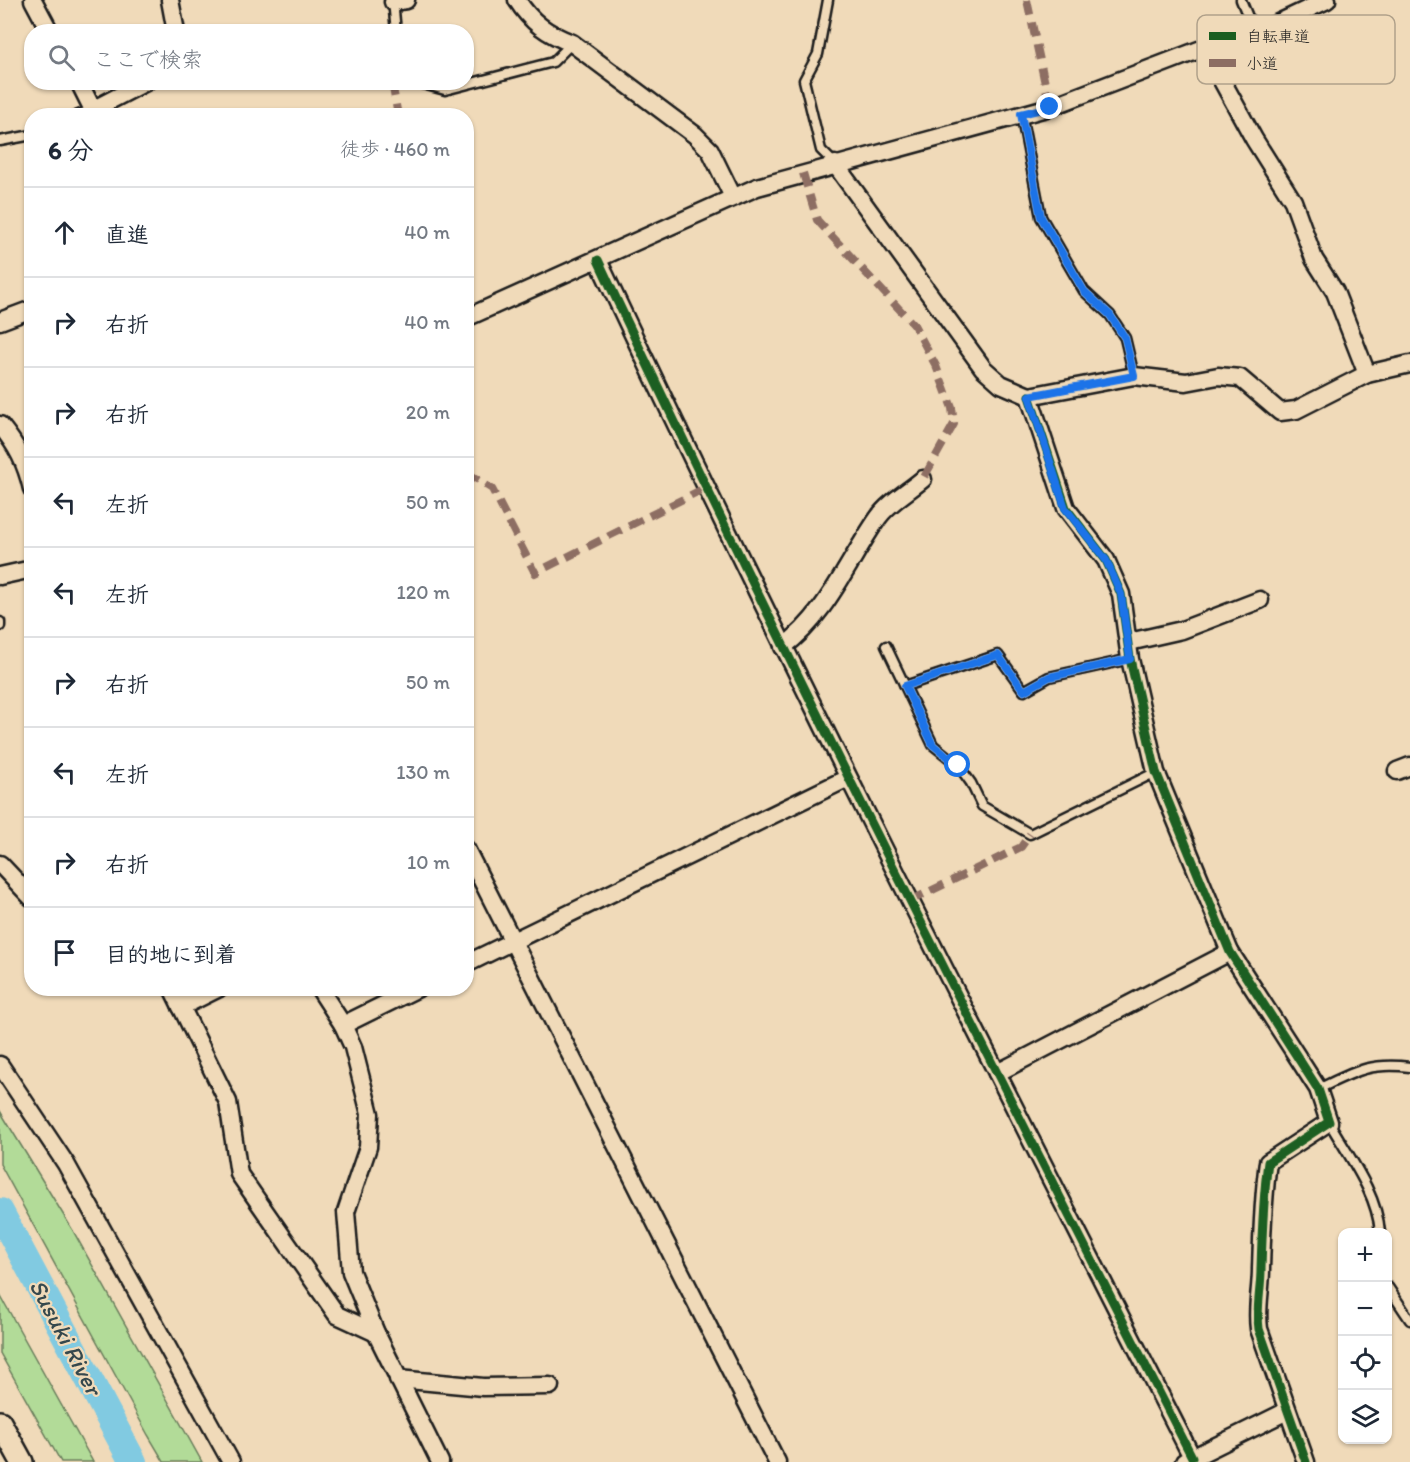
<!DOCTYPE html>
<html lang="ja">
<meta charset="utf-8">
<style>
:root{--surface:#fff;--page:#f2f2f3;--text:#1f2937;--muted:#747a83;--line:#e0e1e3}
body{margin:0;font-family:Itim,"Klee One",sans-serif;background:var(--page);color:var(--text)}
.controls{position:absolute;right:18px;bottom:18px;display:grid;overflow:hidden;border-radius:12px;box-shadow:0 2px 4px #0004}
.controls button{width:54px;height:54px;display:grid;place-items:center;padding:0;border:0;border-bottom:2px solid var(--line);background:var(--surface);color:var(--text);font:30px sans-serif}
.stop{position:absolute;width:18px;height:18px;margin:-14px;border:4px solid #1a73e8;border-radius:50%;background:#fff}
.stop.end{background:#1a73e8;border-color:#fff;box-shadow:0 2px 6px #0008}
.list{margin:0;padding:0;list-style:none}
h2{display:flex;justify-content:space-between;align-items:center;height:78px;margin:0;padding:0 24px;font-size:26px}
h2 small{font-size:20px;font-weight:400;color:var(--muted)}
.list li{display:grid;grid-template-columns:39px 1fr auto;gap:18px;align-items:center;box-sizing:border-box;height:90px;padding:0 24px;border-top:2px solid var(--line)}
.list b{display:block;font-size:22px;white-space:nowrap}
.list em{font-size:20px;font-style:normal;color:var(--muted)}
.icon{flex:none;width:33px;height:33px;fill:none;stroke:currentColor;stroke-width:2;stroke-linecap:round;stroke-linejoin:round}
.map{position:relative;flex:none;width:1410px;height:1462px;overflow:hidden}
.search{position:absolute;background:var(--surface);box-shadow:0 2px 4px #0004;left:24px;top:24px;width:450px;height:66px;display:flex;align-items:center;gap:15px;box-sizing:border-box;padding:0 21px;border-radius:24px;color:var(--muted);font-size:22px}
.panel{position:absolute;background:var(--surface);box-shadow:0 2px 4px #0004;left:24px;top:108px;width:450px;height:888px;border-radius:24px}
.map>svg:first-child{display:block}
</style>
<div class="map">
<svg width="1410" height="1462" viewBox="0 0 1410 1462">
<rect width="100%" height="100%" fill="#f0dab9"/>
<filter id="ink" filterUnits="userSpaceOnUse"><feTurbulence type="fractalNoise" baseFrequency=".0167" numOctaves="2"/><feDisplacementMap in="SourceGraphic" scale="12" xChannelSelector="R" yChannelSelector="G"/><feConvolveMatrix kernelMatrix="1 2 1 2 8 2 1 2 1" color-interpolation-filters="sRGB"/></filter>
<g filter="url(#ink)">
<g fill="#b2db98" stroke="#677c5a" stroke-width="1.5">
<polygon points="0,1111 72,1229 202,1462 164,1462 148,1435 0,1164"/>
<polygon points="0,1295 93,1462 61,1462 0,1353"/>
</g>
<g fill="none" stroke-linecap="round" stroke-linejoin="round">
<polyline stroke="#81cae1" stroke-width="28" points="0,1212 133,1462"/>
<defs>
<g id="service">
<polyline points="393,0 396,32"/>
<polyline points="828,0 818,54 804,80 821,150 835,164"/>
<polyline points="1241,0 1255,34"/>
<polyline points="415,82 445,90 553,62 572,43"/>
<polyline points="1021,114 1041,217 1084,291 1110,315 1125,338 1134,376"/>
<polyline points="76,116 93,109"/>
<polyline points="0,141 32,135"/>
<polyline points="0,622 0,626"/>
<polyline points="886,646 933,745 958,765 971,783 982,806 1030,834 1156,772"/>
<polyline points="905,686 998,655 1024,691 1049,677 1130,659"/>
<path d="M1318,1089C1354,1072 1369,1062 1410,1067"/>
<path d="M1329,1122C1349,1157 1377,1193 1380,1232"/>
<polyline points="1388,1287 1410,1320"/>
</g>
<g id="minor">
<polyline points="33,0 50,32"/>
<polyline points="170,0 176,32"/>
<path d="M517,0C531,22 547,34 572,43L695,135L710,150L733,197"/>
<polyline points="393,2 406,0"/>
<polyline points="1204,48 1254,139 1293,201 1314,259 1335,292 1367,374"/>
<polyline points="79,82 96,116"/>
<polyline points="94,109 146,82"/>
<polyline points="835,164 983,368 1001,384 1029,396 1134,376 1186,382 1218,376 1240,378 1280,412 1296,410 1367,374 1410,364"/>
<path d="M598,260C787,663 990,1060 1192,1457"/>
<polyline points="466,318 757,187 1050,107 1204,48 1255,34 1327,0"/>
<polyline points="0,321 32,309"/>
<path d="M1029,396L1066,508L1106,560L1121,594L1130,659L1156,772L1230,952L1318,1089L1329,1122L1268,1162C1263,1198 1262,1233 1261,1269C1261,1290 1256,1308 1259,1329L1306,1462"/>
<path d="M0,425C17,446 26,463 32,489"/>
<polyline points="0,576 32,569"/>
<polyline points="1129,642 1182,630 1260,600"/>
<path d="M783,647C827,615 848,561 878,518C888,503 909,491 923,479"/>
<polyline points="1397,771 1410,766"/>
<polyline points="466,849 777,1462"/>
<polyline points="0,864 32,898"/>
<polyline points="466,964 848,778"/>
<polyline points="172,988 228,1102 239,1174 337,1315 376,1333"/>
<polyline points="319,988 343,1025 353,1047 370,1114 368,1147 346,1212 351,1272 376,1333 440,1462"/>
<polyline points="181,1007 219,988"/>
<polyline points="343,1025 418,988"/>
<polyline points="0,1065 66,1164 231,1462"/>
<polyline points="997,1073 1230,952"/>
<polyline points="398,1379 483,1387 550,1386"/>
<polyline points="1184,1462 1287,1411"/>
</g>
<polyline id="tertiary" points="0,1422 22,1462"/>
</defs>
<use href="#service" stroke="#1c1c1c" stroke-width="13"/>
<use href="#minor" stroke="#1c1c1c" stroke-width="21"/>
<use href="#tertiary" stroke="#1c1c1c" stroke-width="26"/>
<use href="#service" stroke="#f0dab9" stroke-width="8"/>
<use href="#minor" stroke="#f0dab9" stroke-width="16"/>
<use href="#tertiary" stroke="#f0dab9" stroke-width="21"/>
<g stroke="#8d6e63" stroke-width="8" stroke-dasharray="15 8" stroke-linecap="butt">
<polyline points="1027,0 1050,107"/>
<polyline points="392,82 398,116"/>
<polyline points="803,173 817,220 914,325 936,366 952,408 954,424 923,479"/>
<polyline points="466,472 492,489 535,573 705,488"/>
<polyline points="910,901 1021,847 1030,834"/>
</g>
<defs>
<g id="cycleway">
<path d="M598,260C787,663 990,1060 1192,1457"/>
<path d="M1029,396L1066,508L1106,560L1121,594L1130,659L1156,772L1230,952L1318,1089L1329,1122L1268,1162C1263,1198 1262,1233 1261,1269C1261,1290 1256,1308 1259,1329L1306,1462"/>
</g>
</defs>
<use href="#cycleway" stroke="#f0dab9" stroke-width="13"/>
<use href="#cycleway" stroke="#1b5e20" stroke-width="9"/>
</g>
</g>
<g fill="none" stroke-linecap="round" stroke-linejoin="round" filter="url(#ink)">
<polyline stroke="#1a73e8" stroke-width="8" points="958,765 933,745 905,686 998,655 1024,691 1049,677 1130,659 1121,594 1106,560 1065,508 1029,396 1134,376 1125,338 1110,315 1084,291 1041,217 1021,114 1050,107"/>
</g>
<g text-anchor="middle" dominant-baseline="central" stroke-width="4.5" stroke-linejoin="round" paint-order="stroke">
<g font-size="24" font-style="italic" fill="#35484d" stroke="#f0dab9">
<text transform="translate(66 1337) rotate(62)">Susuki River</text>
</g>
</g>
<rect x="1197" y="15" width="198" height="69" rx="9" fill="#f0dab9" stroke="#b0a18a" stroke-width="1.5"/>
<rect x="1209" y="32" width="27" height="8" fill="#1b5e20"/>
<rect x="1209" y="59" width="27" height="8" fill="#8d6e63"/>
<g font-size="16" fill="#1c1c1c">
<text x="1246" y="42">自転車道</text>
<text x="1246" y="69">小道</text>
</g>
</svg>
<div class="controls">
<button>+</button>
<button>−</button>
<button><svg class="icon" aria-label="locate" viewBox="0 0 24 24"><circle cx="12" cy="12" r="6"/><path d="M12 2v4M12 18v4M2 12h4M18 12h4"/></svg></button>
<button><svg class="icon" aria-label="layers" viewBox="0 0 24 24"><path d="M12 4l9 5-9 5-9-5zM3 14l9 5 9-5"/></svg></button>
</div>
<div class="stop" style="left:958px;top:765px"></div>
<div class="stop end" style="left:1050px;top:107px"></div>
<div class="search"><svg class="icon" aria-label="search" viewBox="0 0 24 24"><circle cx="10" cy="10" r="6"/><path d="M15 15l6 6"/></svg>ここで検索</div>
<section class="panel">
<h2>6 分<small>徒歩 · 460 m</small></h2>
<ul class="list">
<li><svg class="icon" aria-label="ahead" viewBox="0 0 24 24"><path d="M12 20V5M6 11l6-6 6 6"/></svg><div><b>直進</b></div><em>40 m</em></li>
<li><svg class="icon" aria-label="right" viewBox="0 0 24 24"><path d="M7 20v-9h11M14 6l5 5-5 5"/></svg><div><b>右折</b></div><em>40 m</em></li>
<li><svg class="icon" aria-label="right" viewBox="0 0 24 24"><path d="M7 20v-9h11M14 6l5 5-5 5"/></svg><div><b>右折</b></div><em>20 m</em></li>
<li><svg class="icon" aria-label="left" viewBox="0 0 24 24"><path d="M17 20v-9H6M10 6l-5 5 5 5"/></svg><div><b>左折</b></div><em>50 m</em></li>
<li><svg class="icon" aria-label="left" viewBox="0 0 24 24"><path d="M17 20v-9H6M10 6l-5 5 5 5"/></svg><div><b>左折</b></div><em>120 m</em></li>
<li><svg class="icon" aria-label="right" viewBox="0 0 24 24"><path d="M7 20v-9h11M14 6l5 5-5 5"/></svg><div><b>右折</b></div><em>50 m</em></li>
<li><svg class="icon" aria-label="left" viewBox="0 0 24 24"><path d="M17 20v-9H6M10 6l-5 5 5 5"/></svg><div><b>左折</b></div><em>130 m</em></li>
<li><svg class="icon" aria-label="right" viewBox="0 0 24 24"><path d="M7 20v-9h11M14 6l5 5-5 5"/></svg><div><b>右折</b></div><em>10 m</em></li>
<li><svg class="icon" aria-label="arrive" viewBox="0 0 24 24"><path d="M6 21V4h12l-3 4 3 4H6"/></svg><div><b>目的地に到着</b></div></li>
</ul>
</section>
</div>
